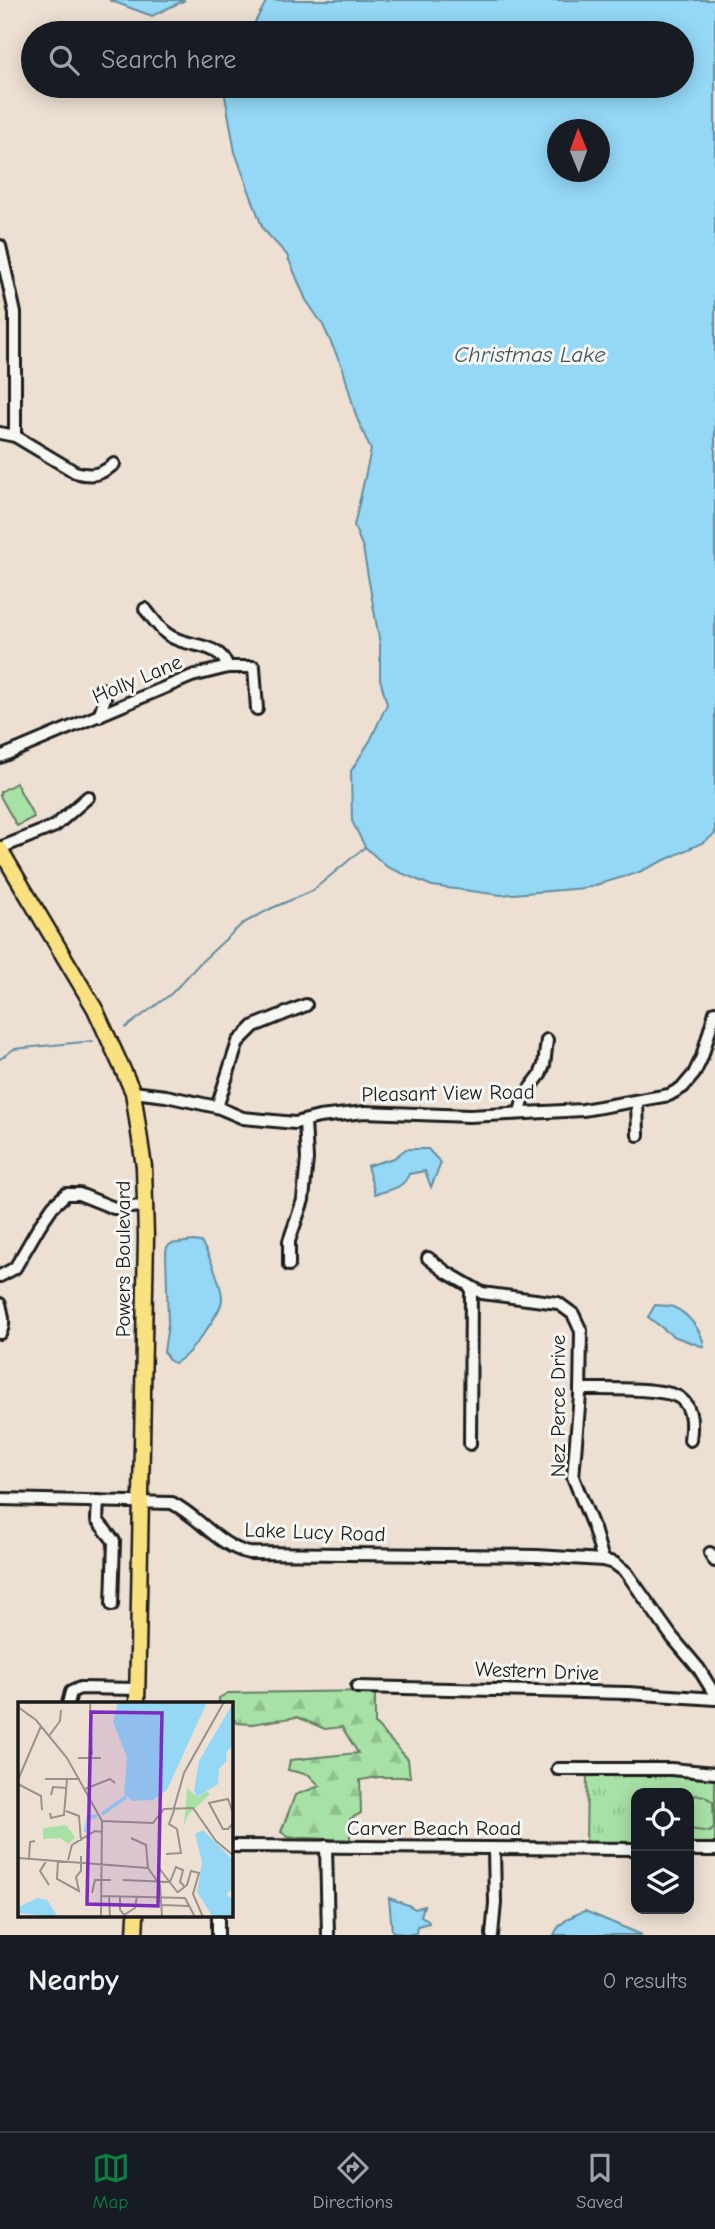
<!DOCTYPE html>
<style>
:root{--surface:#171b24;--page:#20242c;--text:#f1f3f6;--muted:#9ea1a6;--line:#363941;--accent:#0b8043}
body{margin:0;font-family:"Comic Neue",sans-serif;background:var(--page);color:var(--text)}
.controls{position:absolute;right:21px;bottom:21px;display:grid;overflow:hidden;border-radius:14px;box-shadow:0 4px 18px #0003}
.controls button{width:63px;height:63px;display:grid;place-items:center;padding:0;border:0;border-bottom:2px solid var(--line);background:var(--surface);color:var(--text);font:35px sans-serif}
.compass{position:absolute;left:547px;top:119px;width:63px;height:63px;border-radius:50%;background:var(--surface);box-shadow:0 4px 18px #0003;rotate:359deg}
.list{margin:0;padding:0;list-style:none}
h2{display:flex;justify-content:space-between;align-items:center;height:91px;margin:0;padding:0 28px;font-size:30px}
h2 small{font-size:23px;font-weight:400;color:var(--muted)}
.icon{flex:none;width:38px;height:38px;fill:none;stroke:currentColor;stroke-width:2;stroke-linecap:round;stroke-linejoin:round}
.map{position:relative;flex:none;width:715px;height:1935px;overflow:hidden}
.search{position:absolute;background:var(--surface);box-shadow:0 4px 18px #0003;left:21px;right:21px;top:21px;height:77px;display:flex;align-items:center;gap:18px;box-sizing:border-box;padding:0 24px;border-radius:38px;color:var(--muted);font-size:26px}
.sheet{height:196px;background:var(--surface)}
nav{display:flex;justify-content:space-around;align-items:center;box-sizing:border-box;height:98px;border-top:2px solid var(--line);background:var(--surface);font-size:19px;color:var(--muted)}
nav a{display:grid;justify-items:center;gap:4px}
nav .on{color:var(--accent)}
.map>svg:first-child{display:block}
</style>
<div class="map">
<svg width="715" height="1935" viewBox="0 0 715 1935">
<defs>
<pattern id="forest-firs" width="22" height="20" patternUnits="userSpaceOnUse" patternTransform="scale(1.75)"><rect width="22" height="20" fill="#a7e1a6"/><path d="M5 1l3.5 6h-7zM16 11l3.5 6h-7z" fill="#8fc08e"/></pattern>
<pattern id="park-tufts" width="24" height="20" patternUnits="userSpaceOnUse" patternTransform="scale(1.75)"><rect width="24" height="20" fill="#a7e1a6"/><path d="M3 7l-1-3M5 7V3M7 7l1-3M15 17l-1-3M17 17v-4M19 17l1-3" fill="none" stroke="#8fc08e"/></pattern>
</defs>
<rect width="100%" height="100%" fill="#ede0d3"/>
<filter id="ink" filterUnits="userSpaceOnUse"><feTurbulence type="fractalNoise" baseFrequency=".0143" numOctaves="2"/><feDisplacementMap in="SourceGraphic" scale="14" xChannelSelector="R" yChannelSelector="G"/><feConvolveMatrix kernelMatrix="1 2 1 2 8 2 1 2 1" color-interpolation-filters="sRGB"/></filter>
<g filter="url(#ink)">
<polygon fill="url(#forest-firs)" stroke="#627e61" stroke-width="2" points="375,1691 375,1724 408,1759 410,1777 379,1777 360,1780 361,1813 350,1819 350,1840 288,1837 281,1832 295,1795 320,1786 309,1775 288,1770 290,1760 358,1753 342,1727 325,1729 297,1717 252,1724 237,1723 231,1717 231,1704 219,1704 219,1698 228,1693"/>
<polygon fill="url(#park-tufts)" stroke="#627e61" stroke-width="2" points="587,1770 715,1773 715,1850 689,1849 689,1793 636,1793 636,1849 586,1848"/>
<g fill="#a7e1a6" stroke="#627e61" stroke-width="2">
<polygon points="16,783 34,817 17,826 0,796 0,792"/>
<polygon points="697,1795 704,1796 713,1802 714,1828 710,1832 689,1829 689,1798"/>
</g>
<g fill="#94d8f6" stroke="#648d9f" stroke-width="2" fill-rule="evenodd">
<polygon points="109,0 185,0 152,16"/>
<path d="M267,0H715V834L704,842L637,873L585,888L501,895L432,886L387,867L365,847L352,821L351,771L371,739L387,704L380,679V644L363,548L354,526L371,450L356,416L343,369L323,325L306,300L287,255L263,229L235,152L225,96L228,86H682V33H249ZM558,130H600V172H558Z"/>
<path d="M406,1149H428L441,1163L431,1187L425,1171L409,1174C403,1189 390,1190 375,1194L367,1166L394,1158Z"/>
<path d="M193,1241L201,1242C209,1254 222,1285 222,1299C222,1312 187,1360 174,1363L169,1360L164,1352L168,1324L166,1252L167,1247L171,1244Z"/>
<path d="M655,1305C660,1306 668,1305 673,1307C688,1313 703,1332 704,1347L673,1336L648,1317Z"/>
<polygon points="389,1898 408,1905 415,1909 424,1906 421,1916 428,1920 429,1923 417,1926 416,1933 407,1935 392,1931"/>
<path d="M585,1911L642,1935H554C559,1922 573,1915 585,1911Z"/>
</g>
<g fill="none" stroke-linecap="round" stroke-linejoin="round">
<g stroke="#648d9f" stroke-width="2">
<polyline points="125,1028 171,994 200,963 242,924 272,908 312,891 365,847"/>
<polyline points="0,1059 14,1049 93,1041"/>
</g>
<defs>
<g id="minor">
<polyline points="0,246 15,313 15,436"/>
<path d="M0,433L15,436L75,472C91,477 101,475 114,464"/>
<path d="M145,609C152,617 159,628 167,634C187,649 218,640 228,667"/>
<polyline points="99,716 105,698 101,689"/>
<polyline points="0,757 192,676 228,667 254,667 257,709"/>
<polyline points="0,848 55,826 88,797"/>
<polyline points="133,1092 166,1096 217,1107 243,1118 295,1123 319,1117 365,1112 469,1116 583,1110 669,1095 683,1087 694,1074 702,1057 715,1012"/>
<polyline points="637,1101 638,1135"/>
<polyline points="217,1107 238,1042 254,1026 306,1005"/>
<polyline points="520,1113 524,1096 540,1075 544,1065 547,1040"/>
<polyline points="428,1258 446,1272 482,1293 558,1303 573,1314 581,1331 580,1395 573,1477 594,1529 603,1560 614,1563 626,1572 672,1637 699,1669 715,1695"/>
<polyline points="289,1265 289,1241 303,1200 307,1159 305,1121"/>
<polyline points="0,1276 15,1268 40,1225 53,1206 66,1194 79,1194 114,1208 145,1206"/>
<path d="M0,1304C2,1313 6,1324 0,1333"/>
<path d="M580,1389C601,1389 665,1387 680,1398C693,1408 692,1425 690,1440"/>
<polyline points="470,1444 471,1287"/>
<path d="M0,1499L172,1503C200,1517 218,1546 249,1553L537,1556L603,1560"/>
<polyline points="98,1501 97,1520 114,1541 112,1605"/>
<polyline points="710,1553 715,1561"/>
<polyline points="357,1687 628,1693 715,1699"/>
<polyline points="68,1704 71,1692 80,1688 138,1689"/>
<polyline points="558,1769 671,1769 715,1773"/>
<polyline points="231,1846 636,1849"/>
<polyline points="326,1846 328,1935"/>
<polyline points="689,1850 715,1850"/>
<polyline points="218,1916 218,1935"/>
<polyline points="492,1935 495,1903 494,1848"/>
</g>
<g id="major">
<polyline points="0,849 95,1009 133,1092 144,1167 146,1237 137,1704"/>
<polyline points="135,1935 136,1916"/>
</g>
</defs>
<use href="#minor" stroke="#1c1c1c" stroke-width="16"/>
<use href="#major" stroke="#1c1c1c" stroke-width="19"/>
<use href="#minor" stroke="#f6f6f2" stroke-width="10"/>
<use href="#major" stroke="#f9e181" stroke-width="14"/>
</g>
</g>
<g text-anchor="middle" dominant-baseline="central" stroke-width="6" stroke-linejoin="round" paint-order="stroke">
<g font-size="21" fill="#1c1c1c" stroke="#f6f6f2">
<text transform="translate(137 679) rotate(-23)">Holly Lane</text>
<text transform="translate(448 1093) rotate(-1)">Pleasant View Road</text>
<text transform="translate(123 1259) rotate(-90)">Powers Boulevard</text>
<text transform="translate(558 1406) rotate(-90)">Nez Perce Drive</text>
<text transform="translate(315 1532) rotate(2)">Lake Lucy Road</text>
<text transform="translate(537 1671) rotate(2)">Western Drive</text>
<text x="434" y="1828">Carver Beach Road</text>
</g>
<g font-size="23" font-style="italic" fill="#40545d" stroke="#f6f6f2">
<text x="530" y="354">Christmas Lake</text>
</g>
</g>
<g transform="translate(18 1702)">
<rect width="215" height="215" fill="#ede0d3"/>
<path d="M169,86L180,96L188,89L192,92L170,113L166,124ZM48,123L57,135L51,142L42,136L25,137V126Z" fill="#a7e1a6"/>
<path d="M100,0H189L149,88L135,98L114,99L106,92L109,55L95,20ZM215,1V43L208,51L209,58L201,67L200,82L179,95L176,89L181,59ZM185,128L215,158V187L208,192L215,198V215L194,214L179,190L184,160L177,132ZM20,196L29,198L40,215L0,211V205Z" fill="#94d8f6"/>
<path fill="none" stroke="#94d8f6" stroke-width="3.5" d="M84,112L108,95M67,130L70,116L79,114"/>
<path fill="none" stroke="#99928a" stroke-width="2" d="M72,0L74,53M0,5L18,18L49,56L84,119L83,215M31,34L42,19L43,8M60,56H83M27,77H62M0,78L23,24M0,82L23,94L24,108M67,87L92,77L97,81M33,93L35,85L49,86M156,106L166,71L206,0M48,109L61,114L63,139M32,111L33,116L46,113L49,77M216,114L210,97L191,101L205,127H210L216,120M84,119L135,121L146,107L175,106L198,139L216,154M113,136L128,143L130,166L142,183L144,215M148,152L163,151L159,127L151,122L157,106M0,156L130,166M11,157L12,140L17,139M29,158L22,169L31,183M40,158L39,177L61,189L58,175L63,169V154M50,158L54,143L77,129L85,130M141,166L160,191M105,178L152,180L158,165L165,168L162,180L166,184M160,190L169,183L173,169L181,171L175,192L185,215M74,191L77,178H93M83,194L167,196L177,215M91,194L92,215M102,194V208L108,215M143,203L172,204M106,213L117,206L119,194"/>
<path fill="#7b2cbf" fill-opacity="0.15" stroke="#7b2cbf" stroke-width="3.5" d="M73,10L144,11L140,204L69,202Z"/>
<rect width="215" height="215" fill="none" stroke="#1c1c1c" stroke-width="3.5"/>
</g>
</svg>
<div class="controls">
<button><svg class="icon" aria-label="locate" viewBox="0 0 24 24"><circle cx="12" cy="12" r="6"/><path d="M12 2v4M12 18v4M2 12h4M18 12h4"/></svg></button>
<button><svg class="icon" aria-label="layers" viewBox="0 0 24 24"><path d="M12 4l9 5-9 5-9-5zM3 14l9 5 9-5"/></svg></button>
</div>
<svg class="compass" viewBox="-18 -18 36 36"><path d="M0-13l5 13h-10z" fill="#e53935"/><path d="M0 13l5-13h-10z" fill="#9ea1a6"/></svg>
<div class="search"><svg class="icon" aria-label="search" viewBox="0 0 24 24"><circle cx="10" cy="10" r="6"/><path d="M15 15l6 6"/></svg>Search here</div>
</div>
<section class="sheet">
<h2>Nearby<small>0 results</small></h2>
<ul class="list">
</ul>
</section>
<nav>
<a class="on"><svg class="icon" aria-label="map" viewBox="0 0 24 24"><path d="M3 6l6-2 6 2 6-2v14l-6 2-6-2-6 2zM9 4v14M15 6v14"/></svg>Map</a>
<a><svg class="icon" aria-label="directions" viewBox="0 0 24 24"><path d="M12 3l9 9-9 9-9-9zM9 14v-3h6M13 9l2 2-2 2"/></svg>Directions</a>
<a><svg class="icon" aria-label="saved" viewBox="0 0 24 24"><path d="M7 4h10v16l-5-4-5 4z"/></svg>Saved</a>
</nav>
